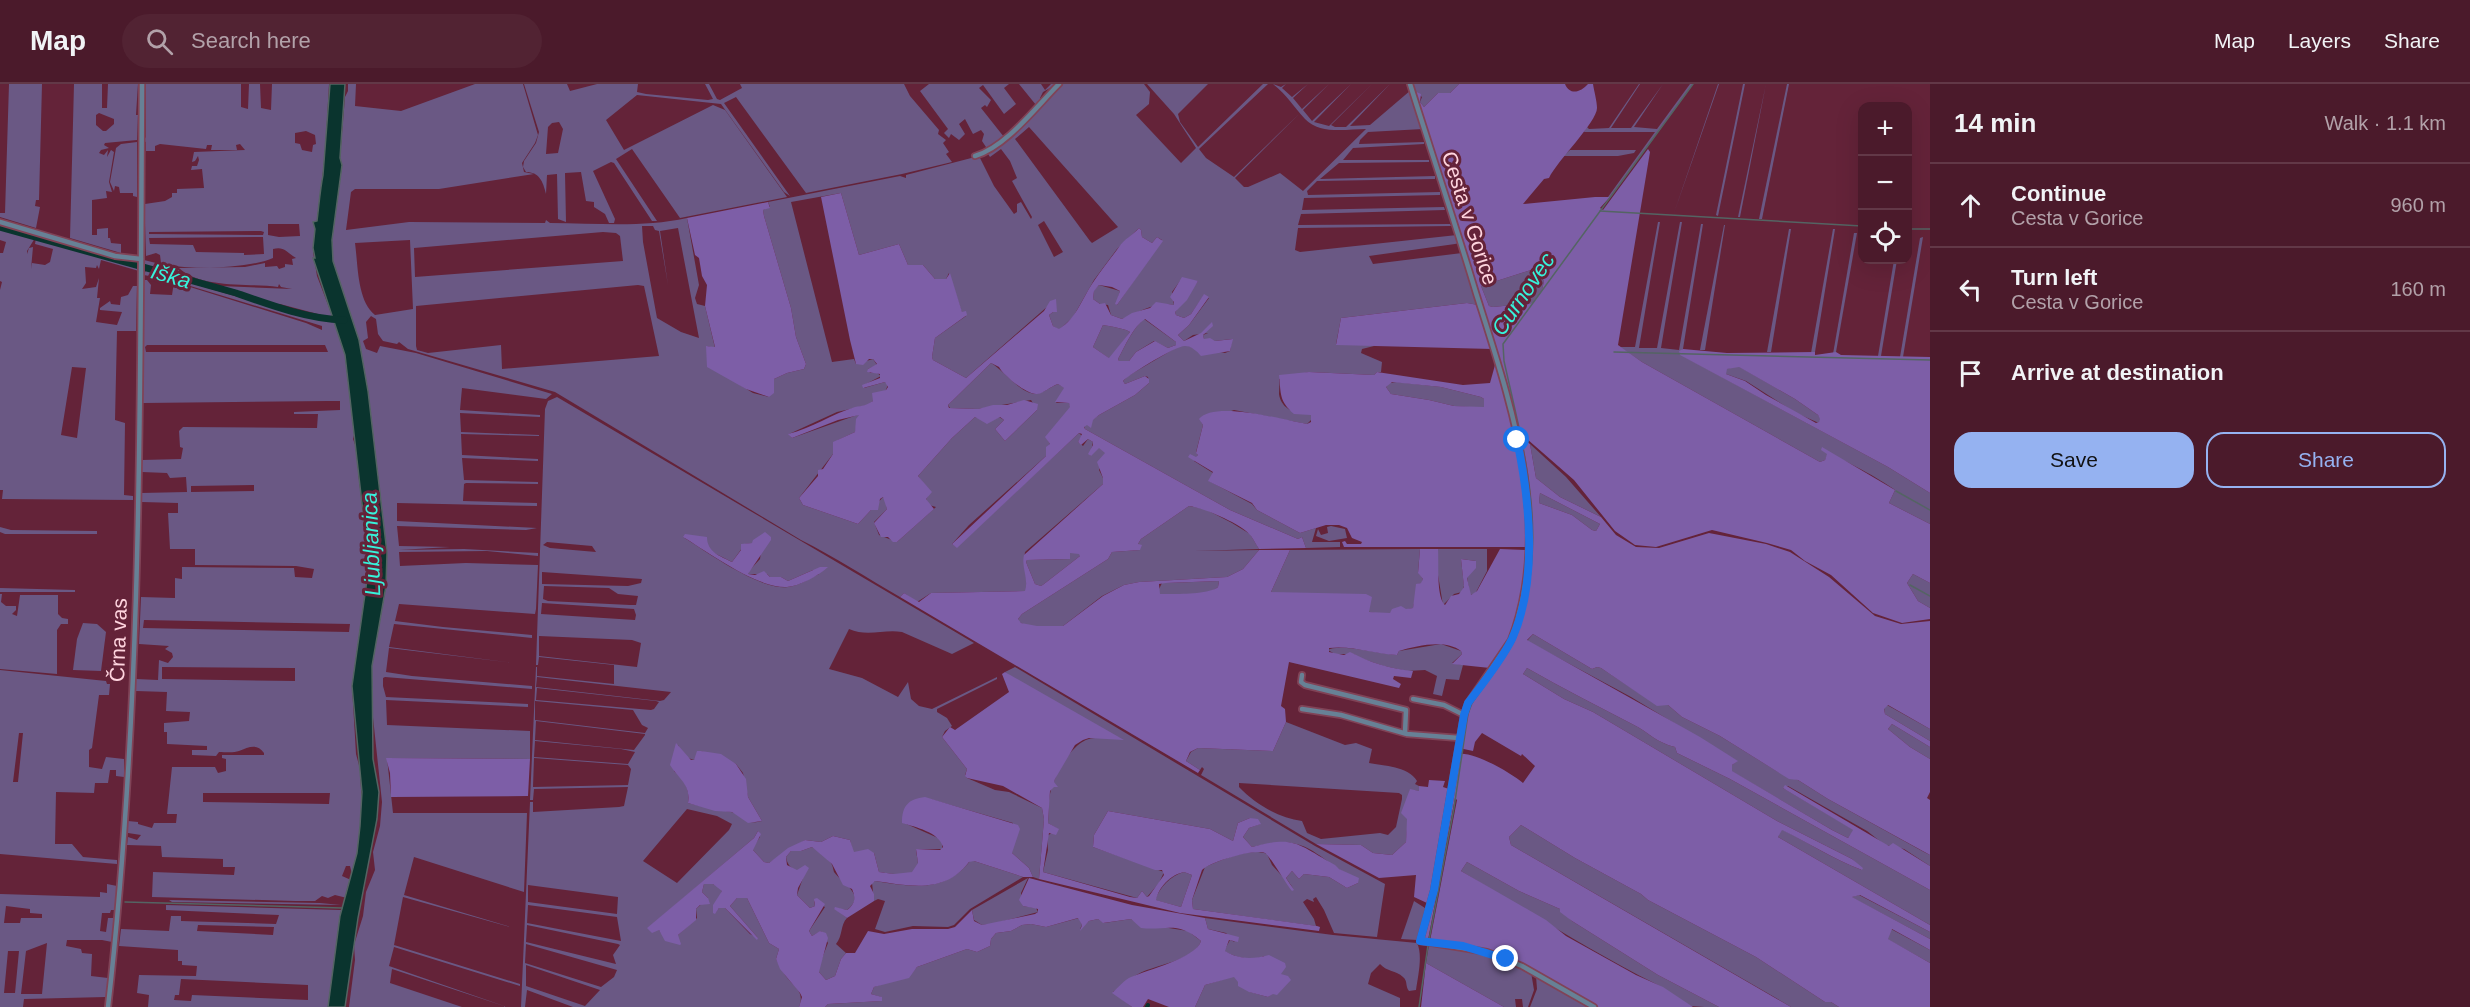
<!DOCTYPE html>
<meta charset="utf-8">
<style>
:root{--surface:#4b1a2b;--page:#522333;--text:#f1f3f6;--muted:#b2a1a9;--line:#623847;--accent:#95b2f1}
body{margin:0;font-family:Helvetica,sans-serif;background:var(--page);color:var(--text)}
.controls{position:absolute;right:18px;top:18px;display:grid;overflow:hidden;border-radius:12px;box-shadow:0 6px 24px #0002}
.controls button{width:54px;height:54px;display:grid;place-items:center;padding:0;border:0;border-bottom:2px solid var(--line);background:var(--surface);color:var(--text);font:30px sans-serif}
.stop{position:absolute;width:18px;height:18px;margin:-14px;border:4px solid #1a73e8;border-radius:50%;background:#fff}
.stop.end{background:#1a73e8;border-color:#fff;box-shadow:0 2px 6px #0008}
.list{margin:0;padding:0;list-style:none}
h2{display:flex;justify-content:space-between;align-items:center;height:78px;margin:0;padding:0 24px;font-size:26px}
h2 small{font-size:20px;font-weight:400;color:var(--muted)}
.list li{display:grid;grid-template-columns:39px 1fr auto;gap:18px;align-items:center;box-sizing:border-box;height:84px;padding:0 24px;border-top:2px solid var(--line)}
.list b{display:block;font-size:22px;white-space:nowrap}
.list p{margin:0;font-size:20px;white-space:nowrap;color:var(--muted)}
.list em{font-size:20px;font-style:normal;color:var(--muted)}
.actions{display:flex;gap:12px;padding:18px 24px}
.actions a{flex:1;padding:14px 0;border:2px solid var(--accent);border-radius:18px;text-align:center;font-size:21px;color:var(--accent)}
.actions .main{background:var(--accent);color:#111}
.icon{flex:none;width:33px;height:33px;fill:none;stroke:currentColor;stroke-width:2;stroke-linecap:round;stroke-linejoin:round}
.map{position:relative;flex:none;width:1930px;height:923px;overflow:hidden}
header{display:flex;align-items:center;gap:36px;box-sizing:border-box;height:84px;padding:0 30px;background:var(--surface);border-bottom:2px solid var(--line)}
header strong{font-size:28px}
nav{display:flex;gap:33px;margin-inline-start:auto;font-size:21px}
.search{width:420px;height:54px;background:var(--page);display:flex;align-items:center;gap:15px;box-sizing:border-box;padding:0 21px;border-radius:33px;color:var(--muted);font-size:22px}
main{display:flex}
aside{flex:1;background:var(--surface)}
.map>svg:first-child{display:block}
</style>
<header>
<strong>Map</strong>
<div class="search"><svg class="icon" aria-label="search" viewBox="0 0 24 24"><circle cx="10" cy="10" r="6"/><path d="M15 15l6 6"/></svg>Search here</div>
<nav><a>Map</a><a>Layers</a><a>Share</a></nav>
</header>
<main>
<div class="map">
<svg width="1930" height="923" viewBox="0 0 1930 923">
<rect width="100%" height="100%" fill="#642339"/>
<g fill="#6a5884" fill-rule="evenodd">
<polygon points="9,0 42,0 39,116 36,116 35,122 40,123 36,144 0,133 0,129 5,129"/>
<path d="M74,0H102V24H107L108,0H138L136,31H138L137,56L105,59L104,61L109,64L101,66L99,69L104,71L108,66L107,73L111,66L114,68L109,98L112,108L106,107L107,114L92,116V151H97V145L108,144V154H110L111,159L121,160V169L70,154ZM99,29L114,35V40L106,47H103L96,41V31Z"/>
<path d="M146,0H241V23L248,25L249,0H260L261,24L271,26L272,0H329L325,71L313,168L317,192L333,234L280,220L275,221L145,181L144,176L176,184L184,191L221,202L292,205L281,203L279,200L278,203C251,199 200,205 179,184L245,183L265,179V183L277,182L279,185L285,183V180L293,181L292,175L296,174C287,169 285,162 273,165V174C252,184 183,187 161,179L160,171L156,169L146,172L145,140H143L145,137V120L165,117L172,113V109H177V105L204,104L202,85L191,86L192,82H197L199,76L198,72L195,77L192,78L194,68L245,66L240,60L236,61L237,66H211L212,61H207L206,65L160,60L155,62V67H146V58L143,57L146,53ZM306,47L315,51L316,60L313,61L312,68L302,66L300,60L295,59V49ZM268,140H299L300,152L279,153L268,151ZM261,147L264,148L263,151L149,150V148ZM263,153L264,170L244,171V169L196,168L193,161L150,160L149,154Z"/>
<path d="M348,0H356L355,22L401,27L475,0H523L538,51L535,59L522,79L524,88L534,90L439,105H355L351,108L346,146L409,138L545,139L546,136L550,139C596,139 642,144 687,134L699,201L695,214L697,220L705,222L715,264L707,262L740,301L753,309L769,313L774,295L787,289L804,285L806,280L796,253L791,224L764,132L763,126L770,123L768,118L900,92L906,94V91L979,72L994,102L1014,130L1017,128V120L1021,118L1031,135L1032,133L1012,97L1017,94L1010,77L1001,65L990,73L988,70L1060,0H1144L1150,8L1149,20L1136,31L1181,79L1196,64L1174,30L1147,0H1208L1178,30L1180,38L1198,63L1263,0H1268L1199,65L1206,74L1234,93L1299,30L1235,94L1244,103H1248L1280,89L1303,107L1366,45C1347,45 1320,51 1305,35C1293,22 1288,12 1273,0L1281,3L1286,0L1282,4L1292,13L1308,0L1293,14L1302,25L1329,0L1303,26L1312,37L1351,0L1314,38L1329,42L1372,0L1331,41L1335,43H1346L1390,0L1350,42L1370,41L1411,6L1423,45L1368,48L1360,56L1359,60L1424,58V60L1353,64L1343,76H1429V78L1339,79L1320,95L1435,92V95L1317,97L1307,107L1308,111L1440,108V111L1304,114L1302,126L1444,123L1445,126L1301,130L1298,141L1450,140L1451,142L1298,144L1295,166L1300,168L1457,151L1459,159L1455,160L1369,172L1373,180L1462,169L1478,221L1467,219L1341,234L1336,260H1372L1374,262L1362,265L1361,269L1382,278L1381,288H1377L1374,291L1309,288L1279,295C1280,300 1279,305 1279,310C1281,325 1296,331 1309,329L1311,331L1312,335L1307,340L1234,326L1201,337L1203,341L1196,368L1198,371L1194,377L1213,389L1209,397L1252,420L1257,426L1300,449L1316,444L1312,458H1340V463L1306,464L1302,453L1298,455L1230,426L1085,345L1084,342L1099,331L1135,311L1149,299L1148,293L1145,292L1125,300L1123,297L1128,292L1179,262H1188L1225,269L1230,267L1232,255L1215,257L1204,255L1203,251L1208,249L1193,251L1184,257L1178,251L1189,241L1209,214L1204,211L1191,230L1184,234L1176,231L1175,228L1198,197H1180L1172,208L1174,221C1154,217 1140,228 1122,235L1111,231L1108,221L1100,220L1093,215L1094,206L1099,201L1120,207L1116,220L1117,221L1162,156L1157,153L1152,159L1142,153L1141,146L1139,144L1117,165L1094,196L1073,233L1059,246L1053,242L1049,231L1053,228L1048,222L966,294L933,276L932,273L935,254L966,232L962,229L949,189L946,195H935L923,181H908L899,160L859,171L841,109L791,118L832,278L854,275L856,280L873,275L877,281L868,285L870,289L876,288L881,292L866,300L864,304L885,298L888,300L886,306L868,321L837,328L789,350L792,354L860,330L855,348L838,356L833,370L799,414L803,421L858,440L883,413L885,415L887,425L874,438L879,451L897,458L936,423L929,421L926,415L928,412L926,403L918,392L952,354L975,333L989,338L999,333L1004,336L995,345L1005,357L1037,326L1031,316L978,325L950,324L948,321L991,279C1003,285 1024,315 1040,309C1046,307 1052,302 1058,300L1065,304L1056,319H1069L1071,323L1046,353L1050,360L1046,372L969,441L952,460L957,463L1079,349L1082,352L1078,358L1083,362L1088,355L1093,358L1090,372L1099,363L1106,369L1099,386L1103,394V400L1025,468C1022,484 1029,494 1026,507L931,509L917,518L904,509L900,513C867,494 835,473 801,456L555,308L408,265L399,258L397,260L383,257L378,250L376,235L371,232L366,238L368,254L363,257L366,265L377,269L380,262L416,269L552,310L546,315L462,304L460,326L540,331V333L460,329L461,348L539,351V352L461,350L462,371L538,375V377L462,374L464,396L538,398V400L466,399L464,400L463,417L537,419V422L397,419V437L537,444L526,446L397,442L399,462L450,463L399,466L464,465L538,469V472L487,467L399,468L400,482L466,479L538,481L536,525L535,530L399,520L395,537L443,543L532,551V554L394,540L389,563L530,581L389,564L386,588L412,592L532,602V605L385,593L383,594V602L386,613L528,620V623L386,616L387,641L530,647V675L387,674L393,729H527L524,808L414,773L404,811L514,844L403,813L394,861L520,900V902L394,863L389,882L507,923L392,885L390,899L462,923H349L355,876L354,861L363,832L366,808L375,786L373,768L380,742L382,718L372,624V582L386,502L387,469L368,307L359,256L333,177L332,156L342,81L340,74L345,13L348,7ZM1029,43L1118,143L1092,159L1090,157L1015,55ZM1044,137L1063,168L1054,173L1038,141ZM642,142H653L655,146L659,147L668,201L660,147L678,144L699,254L681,248L657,234L643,158ZM603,148L616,149L620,152L623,177L415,193L414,164ZM410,156L413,225L375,231C357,217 358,180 355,159ZM638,201L644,202L659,272L502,285L501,261L428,269L417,266L416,262V222Z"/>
<path d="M524,0H567L570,7L597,0H638L637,8L646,10L708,16L713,15L705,0H709L717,15L720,16L742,4L740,0H904L910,12L939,46L938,50L946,56L943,59L949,68L946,70L952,78L902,90L806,109L736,13L724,19L790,112L784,108L721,20L637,11L606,36L624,66L713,21L725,26L787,113L680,134L632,65L616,75L657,137H652L614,79L611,78L593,87L615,135L614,139H609L605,130L594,123V118L586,117L581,88L565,89L566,138L558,135L557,90L547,91L546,110C543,97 539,88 526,88L523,83L524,77L536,59L539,48ZM559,38L563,45L558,69L546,70L548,43L552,39Z"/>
<polygon points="929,0 1009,0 1004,4 1016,20 1004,30 983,1 979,4 991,16 987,23 985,21 981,24 1004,53 988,66 982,57 984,50 981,46 973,50 965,35 959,40 965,50 959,56 951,50 949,54 944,49 948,45 920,7"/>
<polygon points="1019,0 1041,0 1045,6 1051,0 1057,0 1043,8 1040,14 1041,16 1036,21"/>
<polygon points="1412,0 1459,0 1450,9 1438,9 1424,23 1420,18 1422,13 1414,7"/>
<polygon points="1639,0 1640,0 1611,44 1631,44 1663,0 1634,43 1657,45 1690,0 1693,0 1610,113 1608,113 1655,48 1584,48 1586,42 1589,45 1609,44"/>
<polygon points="1718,0 1719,0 1674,129"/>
<polygon points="1743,0 1745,0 1718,132 1716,131"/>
<polygon points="1766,0 1740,133 1738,133"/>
<polygon points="1787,0 1789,0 1762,135 1759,135"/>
<polygon points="137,58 137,113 133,112 133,109 120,109 119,103 115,102 114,107 110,98 116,64 121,60"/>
<polygon points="1570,66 1636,66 1634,69 1618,72 1563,72"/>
<path d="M1658,138H1660L1639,264H1657L1680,138H1682L1661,264L1679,266L1701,140H1703L1683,265L1681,267L1685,273L1888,383L1930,409V440L1889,419L1895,406C1880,395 1844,375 1828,370L1825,376L1820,378L1642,278L1620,263H1635Z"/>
<polygon points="1724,141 1725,141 1705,266 1700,266"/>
<path d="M0,144L35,154L27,167V170L29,164L33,163L31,185L32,179L45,181L50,178L53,165L35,160L36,154L139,185V187L101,176L99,185L97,181L96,184L85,183L86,199L82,205L96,203L99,194L97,214H100L96,238L117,241L122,228L100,226V224L110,217L111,220L120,221L121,213L128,211L133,202H137L136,247H117L115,336L125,339L124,411L133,412V416L2,415L3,406H0V206L2,198L0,197V169H3L6,158L0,156ZM72,283L86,284L77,354L61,351Z"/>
<polygon points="1789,145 1791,145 1771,268 1767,268"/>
<polygon points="1833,145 1835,145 1815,268 1811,269"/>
<polygon points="1854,149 1857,149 1836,268 1833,270"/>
<polygon points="1923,153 1903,273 1900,273 1920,154"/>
<polygon points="1894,176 1897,176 1881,272 1878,272"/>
<polygon points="1534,185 1544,197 1542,206 1533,219 1493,223 1489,222 1481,202"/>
<path d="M146,186L276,224L335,238L345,271L355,347L353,355L358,369V388L367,463V496L352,602L356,670L360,685L362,725L357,771L352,790L350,782H346L342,792L351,796L347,814L335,811L328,814L322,812L315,817H295L152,813L153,788L234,791L235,783H223V775L162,773L161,762L127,761L128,753L137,756L141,751L128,749V737L138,738V740L152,744L154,739H176L177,730H167L172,683H215L218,689L226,687V675L222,674V671H264V669C257,659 249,663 239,667C234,669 225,668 219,668L216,672L192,671V666H207V662L167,660V648H164V639L189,637L190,628L166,627L167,608L136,607V595L158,596L159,576L168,579L173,573L172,569L165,565L169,562L139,560L141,513L175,514V494L182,495V483L294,484L295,493L312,494L314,485L296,482L195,481V465H170L168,429H178V419L142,418L141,409L187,408L186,393L170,394L167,389L142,388V376L181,375L183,364L180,363L179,347L183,343L317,344L318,330H294V328L340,326V317H328L143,319L144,196H147L151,201L150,210L172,211L174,198L306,239L322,246V242L174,197L144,191ZM147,261H325L328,268H146L145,263ZM254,401V407L191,408V402ZM144,536L350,540L349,548L143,544ZM162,583L295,584V597L162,595ZM203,709H330L329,720L203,718Z"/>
<path d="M1144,235L1176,258V261L1168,264L1154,257L1136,268L1129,277H1119L1118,275C1125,262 1133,244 1144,235Z"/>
<path d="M1103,241C1108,242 1127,245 1130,248L1110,275L1093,263Z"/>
<polygon points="1738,282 1795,315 1818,331 1821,335 1819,339 1796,329 1746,297 1726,290 1726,285"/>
<polygon points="1397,298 1441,303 1481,313 1484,315 1484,324 1454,322 1429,316 1391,310 1386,303 1389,299"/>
<path d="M557,313L974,559L952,570L902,548C884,545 867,553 849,545L829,585L862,594L898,613L908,598L911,615L919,622L932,625L997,593V595L937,625V628L947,634L952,642L945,647L942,653L967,685L965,691L967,694L995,706L1009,708L1042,724L1044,735L1039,795L1033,793L1029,784L1012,769L1013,739L930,715L902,738L938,754L942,758V765H916C916,770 918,775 918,780C917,796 888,789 879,788L874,769L853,768L850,756L833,752L821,758L805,756L769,779L764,778L753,766V763L760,753L758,747L754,754L648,844L659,846L662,850L678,851L697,834L696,825L708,814L702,808L704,800H713L721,804L722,807L715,829L719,824H725L750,850L758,854L730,822L737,814H747L769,859L779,865L776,875C780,882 784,891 790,897C798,906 804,910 799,923H573L527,906L525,923H521L530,718H533V728L619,723L624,722L628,703L534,705L533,716H530L536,583H537V592L614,600V581L539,573L538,581H536L545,325L548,317ZM683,453L707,461L712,468L732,478L745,460L753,459L761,468L760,475L749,487L748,490H767L770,493H781L788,497L813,486L819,490C810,494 799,502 788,503C761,507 707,468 683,453ZM547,458L592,462L596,468L550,464L543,461ZM542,488L642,495L641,499L628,502L542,500ZM544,502L609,504L618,510L638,512L636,521H630L548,517L543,515ZM542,519L634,525L636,531L635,536L541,530ZM539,552L632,556L641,559L637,583L539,572ZM537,593L671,608L664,616L660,617L536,603ZM537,604L656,617L659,618L654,625L651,626L536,616ZM535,617L633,626L642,641L648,644L645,649L535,636ZM536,637L645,650V651L634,666L535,656ZM535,657L621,665L635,668L628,680L534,673ZM678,661C680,667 687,675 694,676L701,667L736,680L743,689L748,713L762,737C743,742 746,731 731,728C717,725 703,723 688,719C690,705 685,696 674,687ZM534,674L628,681L631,685L628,701L533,703ZM687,725L717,732L732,740L729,746L677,799L643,777ZM528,801L618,813L617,830L528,818ZM528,821L617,833L621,857L527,839ZM527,841L618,860L620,861L613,871L616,880L526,858ZM526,860L617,886L614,893L601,903L525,879ZM526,881L600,906L585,922L526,902Z"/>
<polygon points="1530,360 1566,393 1601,433 1560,413 1536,394"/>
<polygon points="1540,409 1600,440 1596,447 1592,446 1572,431 1539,419"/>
<polygon points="1189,422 1205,425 1232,439 1250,450 1259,465 1194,467 1259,466 1243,485 1227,493 1139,498 1124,501 1102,512 1063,542 1028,542 1019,538 1018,535 1022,530 1108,475 1112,468 1140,466 1138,460 1141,455"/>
<polygon points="1331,442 1345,445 1347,454 1329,457 1316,452 1318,445 1321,451 1328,449 1327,443"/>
<polygon points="0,443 11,446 97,447 97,450 5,450 0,448"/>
<polygon points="1420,465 1418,488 1423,495 1422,499 1418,500 1413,524 1390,529 1375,529 1271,508 1290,466"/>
<polygon points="1438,465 1487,465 1487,487 1475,510 1470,511 1467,493 1476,477 1461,475 1464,502 1462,508 1454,510 1443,521 1437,485"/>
<polygon points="1070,469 1080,469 1080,472 1044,500 1041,502 1035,500 1026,478 1027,476 1070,475"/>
<polygon points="1913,490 1930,499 1930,524 1918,517 1907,499"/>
<path d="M1219,497L1218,503C1205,514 1176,510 1159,510L1158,507L1162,499H1166Z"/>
<polygon points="0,504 75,506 75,508 0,508"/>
<polygon points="0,510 2,510 1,518 6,522 16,522 16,526 12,530 17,532 20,511 58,511 58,530 62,534 68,535 68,540 61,540 57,546 57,590 0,585"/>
<polygon points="83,539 97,540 106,548 101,587 73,586 77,555"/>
<polygon points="1533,550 1592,585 1597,583 1601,584 1657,621 1668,621 1682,633 1720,652 1778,688 1798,696 1828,715 1924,768 1930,771 1930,782 1904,765 1885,761 1867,747 1788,702 1783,704 1854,746 1848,754 1832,746 1731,687 1732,681 1737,677 1631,613 1527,557"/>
<path d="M1441,560L1461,567L1462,570L1452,579L1463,581L1459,596L1446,595L1442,612L1433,610L1437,592L1425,586L1407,587L1384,582L1357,573L1354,570H1335L1328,566C1338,559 1381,570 1397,571L1399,567Z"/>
<path d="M1015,583L1315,762L1385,800L1377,853L1334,849L1324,826L1316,813L1313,815L1314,818L1307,815L1303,818L1314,835L1316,842L1193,825L1192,816L1205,783C1222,776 1249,763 1267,770L1272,781L1293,804L1286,794L1292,787L1299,795L1304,790L1329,793L1347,804L1358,799C1351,790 1344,789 1335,783C1302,757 1293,754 1252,763L1243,753L1249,744L1260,740L1250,734L1238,739L1233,757L1210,745L1108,727L1094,751L1093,763L1164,788L1159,799L1147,813L1142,807L1137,814L1043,788L1048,766L1047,752L1058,745L1048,739C1049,729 1048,719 1050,710C1054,692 1073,653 1096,654L1005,588Z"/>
<path d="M1527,584C1562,604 1598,622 1634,641C1648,648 1657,659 1675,663L1677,669L1730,695L1930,806V841L1778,753L1781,745C1809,759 1833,775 1862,786L1852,775L1777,737L1593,628L1564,615L1523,590Z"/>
<path d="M0,586L106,597L107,600H110L109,611H99L92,664L89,666V683L102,685L106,673L124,675V693L116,692V686H110L108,699H95L94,709L56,708L55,760H72L83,773L117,776V780L0,770ZM19,649H23L18,698H13Z"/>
<polygon points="1887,621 1930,645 1930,657 1885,630 1884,624"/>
<path d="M1286,638L1345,661L1356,659L1372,665L1369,679C1384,682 1408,682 1417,697L1415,700L1419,702V707L1410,706L1406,758L1392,771L1373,769L1361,761L1316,760L1201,691L1204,685L1202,683L1200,686L1186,677L1191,668L1198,664L1273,667ZM1239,699L1399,709L1402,711V715L1396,743L1388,751L1380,749L1321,755L1307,749L1302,737C1279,734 1255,720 1239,703Z"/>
<polygon points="1892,640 1930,663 1930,675 1910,663 1888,645"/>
<polygon points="1521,741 1575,774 1641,810 1648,816 1756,873 1825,918 1831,918 1839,923 1791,923 1776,914 1511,761 1509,753"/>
<path d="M812,763C818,767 826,773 831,779C833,782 833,785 834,788C843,800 867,811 847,826L834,824L847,834C840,841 843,852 836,860L846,869L841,875L835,892L826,896L819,888V882L828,859L821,847L812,852L809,847L825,823L814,817L815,822L810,824L797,811L804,791C795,785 788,785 786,773L791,767H801Z"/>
<path d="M970,777H974L1023,793L970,825L954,841L948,843L913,842L885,848L875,845L885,817L878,815L874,817L872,799L875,797C911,803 945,809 970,777Z"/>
<path d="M1467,778L1519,807L1560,825L1572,837L1658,891L1719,923C1711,923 1698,923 1691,922C1679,917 1668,906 1656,900C1589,866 1526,826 1461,787Z"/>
<path d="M1184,788L1192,791L1181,823L1155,816C1160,803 1170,792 1184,788Z"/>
<polygon points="1028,794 1021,809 1023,822 1036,824 1038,828 992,840 982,841 974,836 972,826"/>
<path d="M107,800L117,802L115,826H111L110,829H102L100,847L106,848L108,834H114L112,858L102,856H67L66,862L81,865L82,869L92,870L91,892L108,894L106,913L24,915L23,923H0V810L100,813V808L107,809ZM6,822L30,825V829L42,830V834H21L20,839H4ZM47,859L42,910H21L26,867ZM8,867H19L15,909H4Z"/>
<polygon points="1859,811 1930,848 1930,855 1851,813"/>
<polygon points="169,816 320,819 341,821 172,818"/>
<polygon points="1414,817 1425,824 1425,836 1417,856 1401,855"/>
<path d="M166,821L341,826L331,923H148L149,911L137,909L139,891L196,892L197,882L182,881V877H178V866L119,862L121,845L169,847L171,832H181V837L276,840L279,831L166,826ZM198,841L274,843L273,851L197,847ZM181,895L308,901V916L192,911L191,917L174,916L175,911H179Z"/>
<path d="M1079,834L1082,841L1080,845L1089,837L1098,835L1104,839L1131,835L1137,839L1188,847L1201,857C1195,876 1156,881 1140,889C1130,894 1122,902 1113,908L1132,923H825L828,920L881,917V913L871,910L874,903L911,890L917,883L967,865L977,868L990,862L991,855L996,849L1011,847L1022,841L1031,840L1046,843Z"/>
<path d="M1205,834L1333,851L1417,859C1423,871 1418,892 1416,906L1409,907C1405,902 1408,897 1403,893C1396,886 1387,888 1380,880L1371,889L1368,900L1400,914V923H1195L1205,901L1234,892L1250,908L1268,913L1273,909L1277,910L1290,896L1280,890L1264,872C1252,878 1235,873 1224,867L1230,856L1235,858L1226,849L1208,845Z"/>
<polygon points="1891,845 1930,866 1930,879 1887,855"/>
<polygon points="1429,861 1478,867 1531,888 1534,906 1528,923 1523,923 1522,915 1515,915 1516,923 1504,923 1426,879"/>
<polygon points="1536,892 1590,923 1530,923 1537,905"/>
</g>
<g fill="#7d5ea7" fill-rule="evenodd">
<path d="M1459,0H1565C1570,12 1581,8 1588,0H1593C1594,7 1597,17 1597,24C1597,38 1557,77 1549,94L1544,95L1523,120L1595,113H1610L1600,124L1603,126L1648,65L1650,68L1618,261L1642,278L1820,378L1825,376L1827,370L1821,366L1822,363L1895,406L1889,419L1930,440V499L1913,490L1907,499L1918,517L1930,524V535L1902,539L1873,529L1831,491L1805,477L1791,466L1767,459L1712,446L1656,463L1635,461L1615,447L1574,396L1527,355H1519L1414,7L1421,10L1420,18L1424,23L1438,9H1450ZM1534,185L1544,197L1542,206L1533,219L1493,223L1489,222L1481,202Z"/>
<path d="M841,109L859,171L899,160L908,181H923L935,195H946L950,189L962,228L966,227L967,231L935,254L932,273L933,276L966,294L1044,227L1050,217L1056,215L1057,228H1053L1049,231L1053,242L1059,245C1077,234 1082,214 1094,197C1102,185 1111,174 1119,163C1124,155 1133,151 1139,144L1141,146L1142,153L1152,159L1157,153L1163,157L1117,221L1115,220L1120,207L1112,203L1099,201L1094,207L1093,215L1100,220L1105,219L1111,231L1122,235L1132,229L1150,224L1156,218L1174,221V218L1170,213L1182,193L1198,197L1187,216L1175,228L1176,231L1184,234L1191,230L1204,210L1209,213L1189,241L1178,251L1184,257L1201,249L1212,238L1213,242L1203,251L1204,255L1210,254L1215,257L1233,255L1230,267L1201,272C1197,267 1191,262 1185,262C1178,261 1131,289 1123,297L1125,300L1145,292L1149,295V299L1135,311L1099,331L1093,336L1091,344L1087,341L1084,343L1085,345L1230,426L1298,455L1302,453L1306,464L1259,465C1256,461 1254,456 1251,452C1242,440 1204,424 1189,422L1141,455L1138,460L1142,461L1140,466L1112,468L1108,475L1022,530L1018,535L1021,539L1037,542H1063L1103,512L1124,501L1139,498L1227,493L1243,485L1259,466H1290L1271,508L1366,510L1372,513L1369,528L1390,529L1392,525L1401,522L1406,525L1413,524L1416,500L1421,499L1423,495L1418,489L1420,465H1438C1439,479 1436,513 1445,521L1451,512L1459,510L1464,503L1461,475L1476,477V484L1467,494L1471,511L1477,507L1500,465L1526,466L1521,514L1511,552L1490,584L1452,580L1462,570L1461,567C1445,555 1417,562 1399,567L1397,571C1374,570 1352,561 1329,564V568L1344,571L1350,568C1369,578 1390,585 1413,587L1411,594L1394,592L1393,595L1401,600L1399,604L1289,578L1281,622L1285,625L1286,638L1273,667L1198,664L1190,668L1186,677L1200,686L1198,689L900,513L904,509L919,518L931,509L1025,507C1029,495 1021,483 1024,471L1103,400V394L1097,378L1105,369L1099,364L1091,372L1088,370L1093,361V358L1088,355L1081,361L1078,358L1082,350L1079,349L957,464L952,460L1046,372V363L1050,360L1045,353L1070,323L1069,319L1055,318L1064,304L1058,300C1051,302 1043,310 1037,310C1027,311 1003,291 999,283L991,279L948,321L949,324L978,325L993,321H1007L1024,316L1038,320L1037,326L1005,357L995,345L1004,336L1000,333L987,340L975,333L952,354L918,392L932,408L926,415L934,425L897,458H893L888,453H881L874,439L887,425L883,413L880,415L878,426H871L858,440L803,421L799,414L818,392V386L823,385L833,370V358L855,348L856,335L859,331L838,336L792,354L788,350C812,344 832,330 855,323C862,322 867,321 873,317L872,309L886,306L888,303L885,298L863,304L862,301L880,294V290L867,288L868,285L877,280L873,275H869L863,281L856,280L850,256L821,113ZM1145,235L1176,258V261L1168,264L1155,257L1136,268L1129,277H1119L1118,275C1125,262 1133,243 1145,235ZM1103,241C1108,242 1127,245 1130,248L1109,274L1093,263ZM1070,469L1079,470L1080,472L1044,500L1041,502L1035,500L1026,478L1027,476L1070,475ZM1219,497L1218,503C1208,511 1173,510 1160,510L1159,500L1166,499Z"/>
<polygon points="768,118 770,124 763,126 764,132 791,224 796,253 806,280 804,285 787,289 774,295 774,309 769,313 746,305 707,283 706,262 715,263 705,222 707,201 702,192 699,174 695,171 687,134"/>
<polygon points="1467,219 1478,221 1492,265 1336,261 1341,234"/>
<path d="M1683,265L1727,269L1815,268V271L1836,268L1841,271L1930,273V409L1888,383L1680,271L1679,267ZM1739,283L1795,315L1818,331L1820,335L1819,338L1816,339L1766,311L1745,297L1726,290L1727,285Z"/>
<path d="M1495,281C1506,292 1528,413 1528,435C1528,444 1527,454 1526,463H1344L1342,458L1345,457L1347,460H1361L1362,458L1352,454L1347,444L1339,441H1326L1300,449L1257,426L1252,419L1208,397L1213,388L1188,373L1190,370L1196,373L1198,371L1196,369L1203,341L1199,335C1214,316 1284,336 1307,340L1311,338V331L1294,330C1279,317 1281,310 1279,291L1309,288L1374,291L1377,288L1463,301L1490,299ZM1392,298L1441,303L1481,313L1484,315V323L1454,322L1429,316L1391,310L1386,303Z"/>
<path d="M1526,357L1530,360L1536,394L1560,413L1601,433L1616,451L1636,463L1659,464L1709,449L1766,460L1790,468L1829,493L1875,532L1901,540L1930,537V645L1888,621L1884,625L1885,630L1930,657V663L1892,640L1888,645L1910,663L1930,675V708L1927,714L1930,716V771L1828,715L1798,696L1789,695L1720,652L1682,633L1668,621L1657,622L1601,584L1597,583L1592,585L1533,550L1527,556L1700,653L1738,677L1732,681V687L1832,746L1848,754L1853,746L1786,706L1783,704L1785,701L1889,762L1893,759L1930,782V806L1730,695L1677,669L1675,663C1657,659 1648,648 1634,641C1598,622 1562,604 1527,584L1523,590L1564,615L1593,628L1777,737L1852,775L1863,784L1862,786C1833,775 1809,759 1782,746L1778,753L1930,841V848L1860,811L1852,813L1930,855V866L1892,845L1888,855L1930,879V923H1839L1831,918H1825L1756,873L1648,816L1641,810L1575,774L1521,741L1509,753L1511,761L1791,923H1719L1658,891L1572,837L1560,828V825L1519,807L1467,778L1461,787L1546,836L1566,852L1636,891L1663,903L1693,923H1598L1521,879L1488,866L1463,860L1430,857L1457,716L1455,714L1428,856H1424L1433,819L1458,670C1474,667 1511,689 1523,699L1535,682L1522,670L1521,672L1482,649L1475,658L1473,667L1459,664L1467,624L1512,557L1526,510L1532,441L1520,358ZM1540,409L1600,440L1596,447L1592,446L1572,431L1539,419Z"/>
<path d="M765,448L771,453V456L748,490L755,491L764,487L770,493H781L788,497L820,483H828C818,492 800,502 787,503C758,505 708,468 683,453L685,450L707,453C707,468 720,472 732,478L741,466V460L752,459L753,456Z"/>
<path d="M1005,588L1124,656L1089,654L1083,656L1075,661L1055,695L1054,698L1058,703H1054L1050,707L1048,739L1059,745L1056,751L1049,749L1043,788L1130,813L1137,814L1142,807L1147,813L1149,812L1164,791L1162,786H1155L1093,763L1094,751L1108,727L1210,745L1233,757L1238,739L1250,734L1258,735L1261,740L1249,744L1243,753L1252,763C1296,751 1298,761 1335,781L1339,785L1359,794L1358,799L1347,804L1329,793L1304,790L1299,795L1292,787L1286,794L1294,806L1292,807C1286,800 1270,772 1265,769C1255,764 1210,778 1202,786L1192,816L1193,825L1317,842L1320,843L1319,847L1180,829L1039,795L1044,735L1042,724L1003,702L967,694L965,692L967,685L942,653L950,643L955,646L1009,608L1002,590ZM1184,788L1192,791L1181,823L1156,816C1159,803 1170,791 1184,788Z"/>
<path d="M676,659L691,676H694L697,667H701L721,670L736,680L746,695L748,713L762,737L748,739L732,728L715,727L688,719C691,701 679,695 670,681Z"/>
<polygon points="386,674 530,675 528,712 391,713 390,689"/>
<polygon points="1429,696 1445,697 1443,703 1449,705 1432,810 1427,819 1414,813 1416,791 1379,794 1316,760 1361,761 1373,769 1392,771 1406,758 1407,735 1401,729 1410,705 1419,707 1419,702 1428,703"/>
<path d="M925,713L1018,741L1020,745L1012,769L1029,784L1033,793H1023L974,777L969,778C945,810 911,802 875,797L870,802L874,810V817L847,834L834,825L835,823L847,826C855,820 856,814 852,805L843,801L832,780L812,763L801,767H791L786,773L787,781L797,786L805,781L809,784L798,804L797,811L810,824L815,822L814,815L817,814L825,820L809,847L812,852L820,847L826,849L828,854L819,888L826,896L835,892L841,875L846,869H855L868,847L884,850L912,845H948L955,843L972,826L974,837L982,841L1035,830L1038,828V825L1023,822L1019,816L1029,794L1132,821L1205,834L1208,845L1239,853L1238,858L1229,856L1225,867C1240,876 1253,875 1269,871L1285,879L1286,883L1281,890L1288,892L1291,896L1277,911L1273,910L1268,913L1249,908L1238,902V898L1234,893L1205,901L1195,923H1169L1148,915L1143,923H1132L1112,909C1118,904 1124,896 1131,893C1147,886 1196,874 1201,857C1177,836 1166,847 1141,844L1131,835L1103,839L1098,835L1089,837L1080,847L1082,841L1078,834L1046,843L1031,840L1022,841L1011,847L996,849L991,855L990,862L977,868L967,865L917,883L909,894L874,903L871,910L882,913V917L828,920L825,923H799L802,913L800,909L780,885L776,875L779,865L769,859L747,814H737L730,822L758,854L757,856L725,824H719L715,830L713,829V821L722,807L713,800H704L702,808L708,814L710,820L700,821L696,825V836L678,851L681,860L680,861L665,857L659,846L652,849L647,844L754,754L758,747L761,750L753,766L764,778L769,779L788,764L805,756L821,758L833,752L850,756L854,768L868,765L874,769L879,788L894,790L912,788L918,779L916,765L940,766L943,763C939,748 915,743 902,739C902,722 908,715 925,713Z"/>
<polygon points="1426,879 1504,923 1421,923"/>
</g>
<path fill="#0a342e" stroke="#546463" stroke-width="1.5" d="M330,0H345L340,74L342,81L332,156L333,177L359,256L368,307L387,469L386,502L372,582L373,675L379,708L377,735L358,834L345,923H328L340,832L357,769L360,742L362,708L352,602L367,496V463L345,271L313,174H315L313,164L315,145L313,138L317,137C319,121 320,106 323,91Z"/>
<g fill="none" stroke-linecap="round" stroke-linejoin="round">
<g stroke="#546463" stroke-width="1.5">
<polyline points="1600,127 1862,142"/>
<polyline points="1908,145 1930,145"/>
<polyline points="1614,268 1930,276"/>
<polyline points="1896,407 1930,426"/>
<polyline points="1910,501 1930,512"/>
<polyline points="125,818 342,824"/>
<path d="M1429,856L1454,724L1468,630L1472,619C1486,599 1502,580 1513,559C1519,548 1521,536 1524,524C1546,442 1522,358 1504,277L1503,260L1693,0"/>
<polyline points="1419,923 1428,861"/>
</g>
<polyline stroke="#0a342e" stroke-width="4" points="1147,923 1148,921"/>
<path stroke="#0a342e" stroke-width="7" d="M0,143L236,209C270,221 308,235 344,236"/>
<defs>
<g id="minor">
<path d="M1410,0C1432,70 1455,139 1476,209C1511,320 1554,442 1511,556L1468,619L1464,631L1434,806L1420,857L1487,868L1522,882L1594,923"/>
<path d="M975,72C1006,63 1036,23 1059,0"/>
<polyline points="0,138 115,172 141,175"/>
<polyline points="1302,591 1301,598 1305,601 1406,626 1405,649"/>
<polyline points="1413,615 1444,621 1464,631"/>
<polyline points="1302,625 1341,631 1407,650 1459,654"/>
<path d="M108,923C143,617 140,308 142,0"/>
</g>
</defs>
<use href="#minor" stroke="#804357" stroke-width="8"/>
<use href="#minor" stroke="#678196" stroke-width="4.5"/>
</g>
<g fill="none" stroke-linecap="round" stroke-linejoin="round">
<path stroke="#1a73e8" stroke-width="8" d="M1506,875L1463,862L1420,857L1434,806L1464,631L1468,619C1483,599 1501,577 1512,555C1538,497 1530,417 1517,356"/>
</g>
<g text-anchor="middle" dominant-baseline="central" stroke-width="6" stroke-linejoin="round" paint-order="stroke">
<g font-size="21" fill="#ffd5df" stroke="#642339">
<text transform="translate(1470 134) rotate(72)">Cesta v Gorice</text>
<text transform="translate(118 556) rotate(-88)">Črna vas</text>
</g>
<g font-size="22" font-style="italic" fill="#37f2db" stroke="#642339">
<text transform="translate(171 192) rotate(16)">Iška</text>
<text transform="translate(1523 210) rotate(-56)">Curnovec</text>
<text transform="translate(371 460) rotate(-92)">Ljubljanica</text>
</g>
</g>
</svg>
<div class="controls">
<button>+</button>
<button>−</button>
<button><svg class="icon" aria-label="locate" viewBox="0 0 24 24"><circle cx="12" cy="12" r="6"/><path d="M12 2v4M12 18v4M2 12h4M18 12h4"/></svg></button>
</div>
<div class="stop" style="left:1517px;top:356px"></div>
<div class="stop end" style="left:1506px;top:875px"></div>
</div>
<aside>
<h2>14 min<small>Walk · 1.1 km</small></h2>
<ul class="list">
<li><svg class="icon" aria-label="ahead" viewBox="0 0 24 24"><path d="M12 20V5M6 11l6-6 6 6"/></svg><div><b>Continue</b><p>Cesta v Gorice</p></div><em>960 m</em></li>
<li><svg class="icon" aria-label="left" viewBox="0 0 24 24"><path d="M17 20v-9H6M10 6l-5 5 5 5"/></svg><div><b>Turn left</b><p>Cesta v Gorice</p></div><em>160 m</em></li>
<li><svg class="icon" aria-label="arrive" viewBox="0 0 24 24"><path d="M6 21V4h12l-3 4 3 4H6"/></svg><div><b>Arrive at destination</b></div></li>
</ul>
<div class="actions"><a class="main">Save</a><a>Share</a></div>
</aside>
</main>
